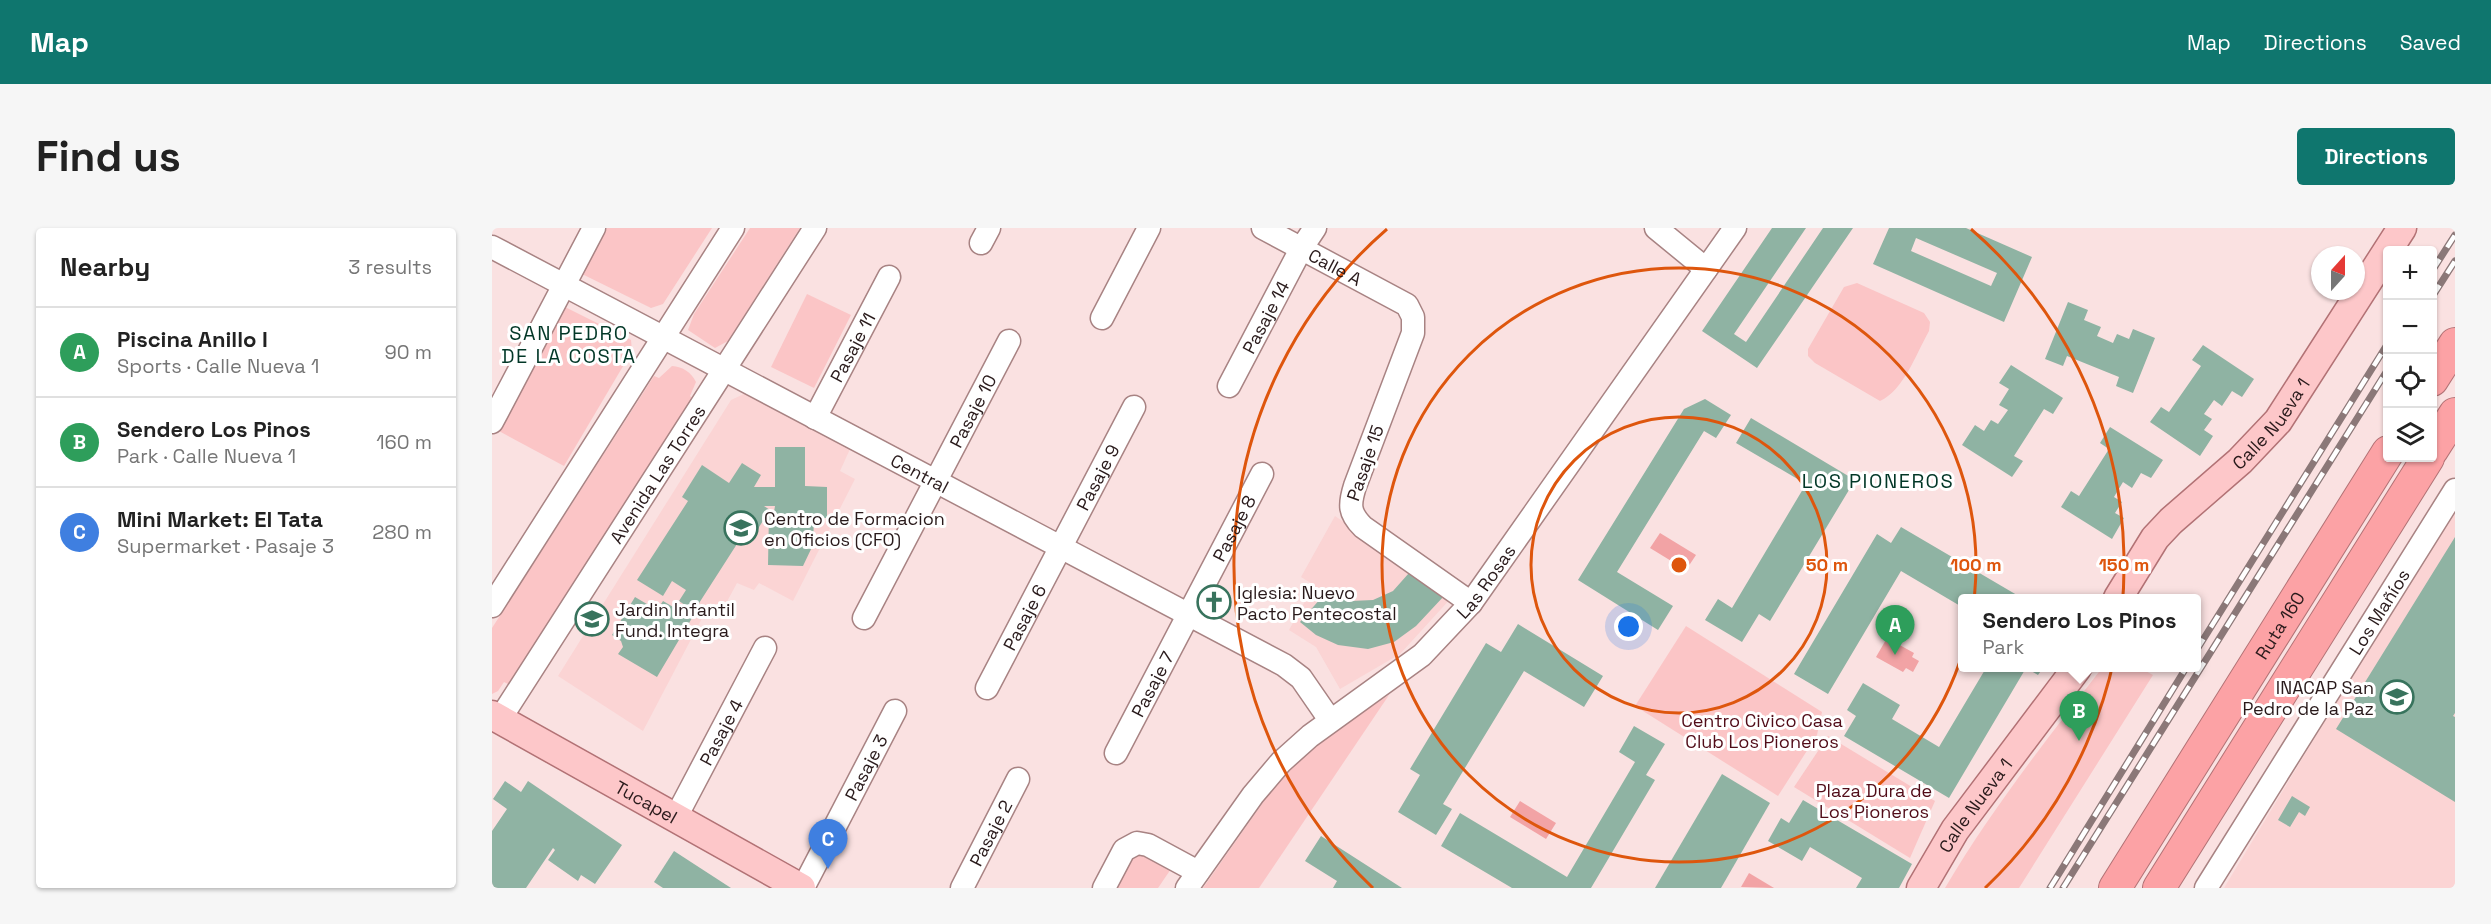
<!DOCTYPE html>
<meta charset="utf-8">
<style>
:root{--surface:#fff;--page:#f6f6f6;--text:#222;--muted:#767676;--line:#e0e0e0;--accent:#0f766e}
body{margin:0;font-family:"Space Grotesk",sans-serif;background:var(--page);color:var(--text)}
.controls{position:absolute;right:18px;top:18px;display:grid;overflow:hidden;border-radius:6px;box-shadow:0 2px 4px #0004}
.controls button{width:54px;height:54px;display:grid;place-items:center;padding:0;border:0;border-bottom:2px solid var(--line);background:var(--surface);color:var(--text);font:30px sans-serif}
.compass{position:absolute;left:1819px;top:18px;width:54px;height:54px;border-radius:50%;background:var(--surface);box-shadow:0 2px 4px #0004;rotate:21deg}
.you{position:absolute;left:1137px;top:399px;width:21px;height:21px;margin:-15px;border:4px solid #fff;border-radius:50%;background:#1a73e8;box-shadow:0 0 0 9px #1a73e833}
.badge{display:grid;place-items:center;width:39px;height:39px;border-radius:50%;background:var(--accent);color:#fff;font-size:20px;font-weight:700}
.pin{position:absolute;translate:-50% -50px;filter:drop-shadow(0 2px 3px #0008)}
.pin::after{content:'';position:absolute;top:32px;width:21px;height:18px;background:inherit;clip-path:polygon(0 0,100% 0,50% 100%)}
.popup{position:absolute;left:1466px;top:366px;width:243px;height:78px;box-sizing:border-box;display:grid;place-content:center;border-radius:6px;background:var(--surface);filter:drop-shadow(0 2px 4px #0005);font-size:20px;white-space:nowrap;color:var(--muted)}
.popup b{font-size:22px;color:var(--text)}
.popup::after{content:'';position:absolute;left:50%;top:100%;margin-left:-12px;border:12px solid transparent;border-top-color:var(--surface)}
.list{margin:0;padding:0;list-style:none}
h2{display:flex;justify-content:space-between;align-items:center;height:78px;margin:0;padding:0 24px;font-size:26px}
h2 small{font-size:20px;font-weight:400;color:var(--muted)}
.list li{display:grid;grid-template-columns:39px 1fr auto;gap:18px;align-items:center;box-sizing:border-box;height:90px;padding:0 24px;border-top:2px solid var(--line)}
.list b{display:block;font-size:22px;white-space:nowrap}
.list p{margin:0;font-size:20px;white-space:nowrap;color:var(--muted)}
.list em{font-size:20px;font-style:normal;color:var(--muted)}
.icon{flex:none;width:33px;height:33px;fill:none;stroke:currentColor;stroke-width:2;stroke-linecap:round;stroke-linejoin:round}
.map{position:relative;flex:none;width:1963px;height:660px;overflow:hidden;border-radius:6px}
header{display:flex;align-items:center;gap:36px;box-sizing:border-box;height:84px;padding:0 30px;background:var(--accent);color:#fff}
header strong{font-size:28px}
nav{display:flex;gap:33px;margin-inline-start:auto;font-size:21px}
.intro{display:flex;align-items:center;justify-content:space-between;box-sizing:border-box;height:144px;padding:0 36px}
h1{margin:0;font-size:42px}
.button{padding:15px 27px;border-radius:6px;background:var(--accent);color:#fff;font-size:21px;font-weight:700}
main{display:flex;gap:36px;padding:0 36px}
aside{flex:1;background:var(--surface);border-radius:6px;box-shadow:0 2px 4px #0004}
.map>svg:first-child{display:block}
</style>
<header>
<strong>Map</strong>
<nav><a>Map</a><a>Directions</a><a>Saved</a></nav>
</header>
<div class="intro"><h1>Find us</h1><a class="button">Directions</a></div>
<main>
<aside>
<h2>Nearby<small>3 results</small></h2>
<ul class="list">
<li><span class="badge" style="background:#2e9e5b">A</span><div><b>Piscina Anillo I</b><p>Sports · Calle Nueva 1</p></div><em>90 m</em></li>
<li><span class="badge" style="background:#2e9e5b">B</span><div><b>Sendero Los Pinos</b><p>Park · Calle Nueva 1</p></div><em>160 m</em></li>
<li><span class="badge" style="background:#3f7fe0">C</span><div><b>Mini Market: El Tata</b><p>Supermarket · Pasaje 3</p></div><em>280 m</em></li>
</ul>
</aside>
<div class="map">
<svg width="1963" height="660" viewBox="0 0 1963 660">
<rect width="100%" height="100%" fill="#fae1e1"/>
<g fill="#fbd4d4">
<polygon points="254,165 358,221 348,243 363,251 301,373 267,355 262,362 245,355 231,381 218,375 151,503 66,448 239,172"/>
<polygon points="1963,278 1963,660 1732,660"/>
<polygon points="843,288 960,369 908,426 848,461 824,419 797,402 822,357 809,349"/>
</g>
<g fill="#fbc5c6">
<polygon points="115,0 220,0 171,76 159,80 90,46"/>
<polygon points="258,0 308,0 236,113 223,120 196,102 202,86"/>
<path d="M1365,55L1432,85L1438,94L1437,103C1424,126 1412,162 1388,173L1323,135L1316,128V121L1352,59Z"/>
<polygon points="315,66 359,87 322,160 279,139"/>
<polygon points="73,79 139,112 140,123 72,238 5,202 68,80"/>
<path d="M180,138C191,139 199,144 204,154L198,168L201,171L18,457L12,454L6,463L0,466V400L162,148L167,150Z"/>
<polygon points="1194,398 1330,484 1325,507 1286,568 1143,478"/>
<path d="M1610,440H1648L1661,447L1527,660H1453C1499,582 1555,511 1610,440Z"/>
<polygon points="897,467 767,660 711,660 779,563 820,517"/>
<polygon points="1336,508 1443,573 1418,630 1302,559"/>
<polygon points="653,620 681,638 666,660 618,660 637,624"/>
</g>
<g fill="#f2a3a5">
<polygon points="1168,305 1204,327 1194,342 1158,320"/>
<polygon points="1395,410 1422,425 1420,429 1427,433 1421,444 1414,440 1411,444 1384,429"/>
<polygon points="1028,573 1064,595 1054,611 1018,589"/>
<polygon points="1257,645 1282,660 1249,659"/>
</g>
<g fill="#8fb3a3" fill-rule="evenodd">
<polygon points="1280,0 1314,0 1242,106 1254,114 1331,0 1361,0 1265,140 1210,103"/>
<path d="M1397,0H1474L1540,29L1512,94L1381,36ZM1424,10L1505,45L1499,58L1419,23Z"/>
<polygon points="1576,74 1596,82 1592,92 1609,99 1605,108 1621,115 1625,106 1637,111 1641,101 1663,110 1641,165 1624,158 1627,149 1575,128 1571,138 1553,131"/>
<polygon points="1711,117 1762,151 1750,169 1740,163 1730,178 1722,172 1712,186 1720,191 1712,202 1721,208 1708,228 1658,194 1669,179 1677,184 1709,138 1700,132"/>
<polygon points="1519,137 1571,170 1561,186 1552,181 1522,228 1531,233 1520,249 1470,217 1483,197 1492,203 1499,192 1506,196 1516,182 1507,177 1517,161 1507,155"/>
<polygon points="1213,171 1239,187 1224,210 1212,203 1125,344 1181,378 1166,402 1086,352 1192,181"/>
<polygon points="1259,190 1363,252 1278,393 1267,386 1250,414 1213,392 1226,371 1240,380 1314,256 1244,215"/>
<polygon points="1618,199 1671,232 1659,250 1649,245 1640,260 1631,254 1622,269 1630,274 1623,285 1632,290 1620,311 1569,279 1579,263 1587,268 1617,221 1608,215"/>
<polygon points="283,219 313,219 313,258 335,259 335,290 322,290 321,317 311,338 276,337 277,284 282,284 283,278 272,278 278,282 260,310 252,305 202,383 187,373 194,362 180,353 171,368 145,352 196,273 190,269 210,237 237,255 250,235 269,247 262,259 283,259"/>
<polygon points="1409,299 1530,370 1470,370 1470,379 1409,343 1336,466 1302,446 1385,306 1399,315"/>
<polygon points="1963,309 1963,485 1961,488 1963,489 1963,574 1844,501"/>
<polygon points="917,345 952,368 924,398 902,414 876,421 846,417 824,407 808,394 836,362 859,373 881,372 901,363"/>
<polygon points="143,369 165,382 171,373 200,390 165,449 126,426 131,419 129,413 120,407"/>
<polygon points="1026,396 1111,448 1092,479 1032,443 951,576 960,581 944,607 906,584 928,547 918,541 994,415 1009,424"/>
<polygon points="1494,440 1551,440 1546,447 1534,440 1457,570 1352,508 1364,488 1355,482 1371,455 1408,477 1400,491 1447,519"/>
<polygon points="1142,498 1173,516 1154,547 1163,552 1099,660 1020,660 949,618 968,585 1075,649 1143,534 1127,524"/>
<polygon points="1230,546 1278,575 1229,660 1163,660"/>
<polygon points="13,553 29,564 36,553 130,617 103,656 89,647 86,653 56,632 63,622 61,620 34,660 0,660 0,603 15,581 1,571"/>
<polygon points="1800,568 1818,579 1813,588 1807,584 1798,599 1786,592"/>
<polygon points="1311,572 1420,636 1407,660 1364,660 1370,650 1318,619 1310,633 1276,613 1289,590 1297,595"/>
<polygon points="829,608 910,660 841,660 845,653 813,633"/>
<polygon points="182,623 239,660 171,660 162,654"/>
</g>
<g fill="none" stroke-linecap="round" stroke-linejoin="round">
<defs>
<g id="minor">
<path id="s1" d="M771,0L915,77L921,89V105L863,258C857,277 857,285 871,299L979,375"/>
<polyline points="1164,0 1214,41"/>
<polyline points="489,15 497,0"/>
<path id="s2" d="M0,19L792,437L809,450L838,492"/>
<polyline points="610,90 657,0"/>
<path id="s3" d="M737,158L809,21L823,0"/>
<path id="s4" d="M323,190L397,49"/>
<polyline points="0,194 102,0"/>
<polyline points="0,378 241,0"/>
<path id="s5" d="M372,390L517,113"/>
<path id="s6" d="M495,460L642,179"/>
<path id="s7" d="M8,491L323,0"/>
<path id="s8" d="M624,525L770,246"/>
<path id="s9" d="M184,589L273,420"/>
<path id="s10" d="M311,660L403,483"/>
<path id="s11" d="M470,660L526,551"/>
<polyline points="612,660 632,622 645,615 656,617 706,644"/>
<path id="s12" d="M695,660L761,567L789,534L818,508L930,427L979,375L1243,0"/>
<path id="s13" d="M1714,660L1963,262"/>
</g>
<g id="major">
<path id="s14" d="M1626,370L1663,310L1679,293L1748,233L1786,193L1910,0"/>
<path id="s15" d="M0,487L309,660"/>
<path id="s16" d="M1429,660L1463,602L1585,440"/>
</g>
<g id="highway">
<polyline points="1940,152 1963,116"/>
<polyline points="1940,222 1963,186"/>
<path id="s17" d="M1623,660L1896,224"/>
<polyline points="1667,660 1936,230"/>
</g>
</defs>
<use href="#minor" stroke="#a88383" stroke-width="25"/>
<use href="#major" stroke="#b27275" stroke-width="31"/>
<use href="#highway" stroke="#b27275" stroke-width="34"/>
<use href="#minor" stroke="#fff" stroke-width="22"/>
<use href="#major" stroke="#fdc7c9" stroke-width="28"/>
<use href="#highway" stroke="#fca2a5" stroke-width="32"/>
<defs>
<g id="rail">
<polyline points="1940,43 1963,7"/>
<polyline points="1940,69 1963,33"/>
<polyline points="1704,423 1896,115"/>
<polyline points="1558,660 1694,440"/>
<polyline points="1571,660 1896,141"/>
</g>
</defs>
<use href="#rail" stroke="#8b7878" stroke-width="7"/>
<use href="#rail" stroke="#fff" stroke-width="4.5" stroke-dasharray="14" stroke-linecap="butt"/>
</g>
<g fill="none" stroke="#de560d" stroke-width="3">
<circle cx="1187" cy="337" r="148"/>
<circle cx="1187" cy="337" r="297"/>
<path d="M881 660A445 445 0 0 1 895 1M1479 1A445 445 0 0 1 1493 660"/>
</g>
<defs>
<symbol id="university-ring" viewBox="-11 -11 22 22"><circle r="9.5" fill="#fff" stroke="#38735d" stroke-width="1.5"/><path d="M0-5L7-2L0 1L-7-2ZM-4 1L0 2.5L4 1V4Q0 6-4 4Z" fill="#38735d"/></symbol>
<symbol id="church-ring" viewBox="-11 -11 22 22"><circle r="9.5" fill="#fff" stroke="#38735d" stroke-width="1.5"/><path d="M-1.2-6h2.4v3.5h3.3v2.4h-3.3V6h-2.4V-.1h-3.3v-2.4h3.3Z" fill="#38735d"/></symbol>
<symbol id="school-ring" viewBox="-11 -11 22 22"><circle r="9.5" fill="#fff" stroke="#38735d" stroke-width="1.5"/><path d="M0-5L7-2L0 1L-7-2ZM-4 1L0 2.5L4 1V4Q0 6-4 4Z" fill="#38735d"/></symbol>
</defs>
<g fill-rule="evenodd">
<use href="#university-ring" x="230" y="281" width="38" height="38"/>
<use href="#church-ring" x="703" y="355" width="38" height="38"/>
<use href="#school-ring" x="81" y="372" width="38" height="38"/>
<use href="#university-ring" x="1886" y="450" width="38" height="38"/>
</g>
<g text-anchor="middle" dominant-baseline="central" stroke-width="6" stroke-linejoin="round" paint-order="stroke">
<g font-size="18" fill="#291a1b" stroke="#fff">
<text stroke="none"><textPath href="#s1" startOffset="82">Calle A</textPath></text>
<text stroke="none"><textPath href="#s3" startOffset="78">Pasaje 14</textPath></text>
<text stroke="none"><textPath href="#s4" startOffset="80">Pasaje 11</textPath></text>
<text stroke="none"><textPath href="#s5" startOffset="234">Pasaje 10</textPath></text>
<text stroke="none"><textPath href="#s14" startOffset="234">Calle Nueva 1</textPath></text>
<text transform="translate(873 235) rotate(-71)">Pasaje 15</text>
<text stroke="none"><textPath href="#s7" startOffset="291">Avenida Las Torres</textPath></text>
<text stroke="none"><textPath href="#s2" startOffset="484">Central</textPath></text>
<text stroke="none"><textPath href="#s6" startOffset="238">Pasaje 9</textPath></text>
<text stroke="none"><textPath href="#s8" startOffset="254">Pasaje 8</textPath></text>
<text stroke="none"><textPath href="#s12" startOffset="432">Las Rosas</textPath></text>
<text stroke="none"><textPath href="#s13" startOffset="326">Los Mañíos</textPath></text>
<text stroke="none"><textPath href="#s6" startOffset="80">Pasaje 6</textPath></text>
<text stroke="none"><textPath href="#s17" startOffset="310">Ruta 160</textPath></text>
<text stroke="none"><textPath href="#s8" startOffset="78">Pasaje 7</textPath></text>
<text stroke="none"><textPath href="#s9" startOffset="96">Pasaje 4</textPath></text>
<text stroke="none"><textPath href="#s10" startOffset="136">Pasaje 3</textPath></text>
<text stroke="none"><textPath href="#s15" startOffset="177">Tucapel</textPath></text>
<text stroke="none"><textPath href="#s16" startOffset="99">Calle Nueva 1</textPath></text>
<text stroke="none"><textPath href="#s11" startOffset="62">Pasaje 2</textPath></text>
</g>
<g font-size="18" fill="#291a1b" stroke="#fff" text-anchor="start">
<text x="272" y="290">Centro de Formacion<tspan x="272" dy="21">en Oficios (CFO)</tspan></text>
<text x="745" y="364">Iglesia: Nuevo<tspan x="745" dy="21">Pacto Pentecostal</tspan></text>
<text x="123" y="381">Jardin Infantil<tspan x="123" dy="21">Fund. Integra</tspan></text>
<text x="1882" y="459" text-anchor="end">INACAP San<tspan x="1882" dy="21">Pedro de la Paz</tspan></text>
</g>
<g font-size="18" fill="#510c18" stroke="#fff">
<text x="1270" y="492">Centro Civico Casa<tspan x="1270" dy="21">Club Los Pioneros</tspan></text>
<text x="1382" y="562">Plaza Dura de<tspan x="1382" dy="21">Los Pioneros</tspan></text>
</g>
<g font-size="20" letter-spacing="1.5" fill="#023727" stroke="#fff">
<text x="77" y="105">SAN PEDRO<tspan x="77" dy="23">DE LA COSTA</tspan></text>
<text x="1386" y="253">LOS PIONEROS</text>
</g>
</g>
<circle cx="1187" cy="337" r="9" fill="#de560d" stroke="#fff" stroke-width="3"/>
<g font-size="18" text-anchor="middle" font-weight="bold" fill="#de560d" stroke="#fff" stroke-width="6" stroke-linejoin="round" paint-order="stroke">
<text x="1335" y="343">50 m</text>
<text x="1484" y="343">100 m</text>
<text x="1632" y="343">150 m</text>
</g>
</svg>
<div class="controls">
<button>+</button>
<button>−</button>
<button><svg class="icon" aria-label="locate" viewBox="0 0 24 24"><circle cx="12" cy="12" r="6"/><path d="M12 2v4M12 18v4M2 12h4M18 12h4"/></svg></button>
<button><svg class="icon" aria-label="layers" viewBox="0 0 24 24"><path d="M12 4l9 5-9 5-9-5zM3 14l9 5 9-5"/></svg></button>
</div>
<svg class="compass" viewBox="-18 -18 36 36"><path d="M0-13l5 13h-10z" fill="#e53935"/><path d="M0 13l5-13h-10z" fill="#767676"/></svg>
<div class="you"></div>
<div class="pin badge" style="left:1403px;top:427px;background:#2e9e5b">A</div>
<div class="pin badge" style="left:1587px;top:513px;background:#2e9e5b">B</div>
<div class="popup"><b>Sendero Los Pinos</b>Park</div>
<div class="pin badge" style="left:336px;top:641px;background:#3f7fe0">C</div>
</div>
</main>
